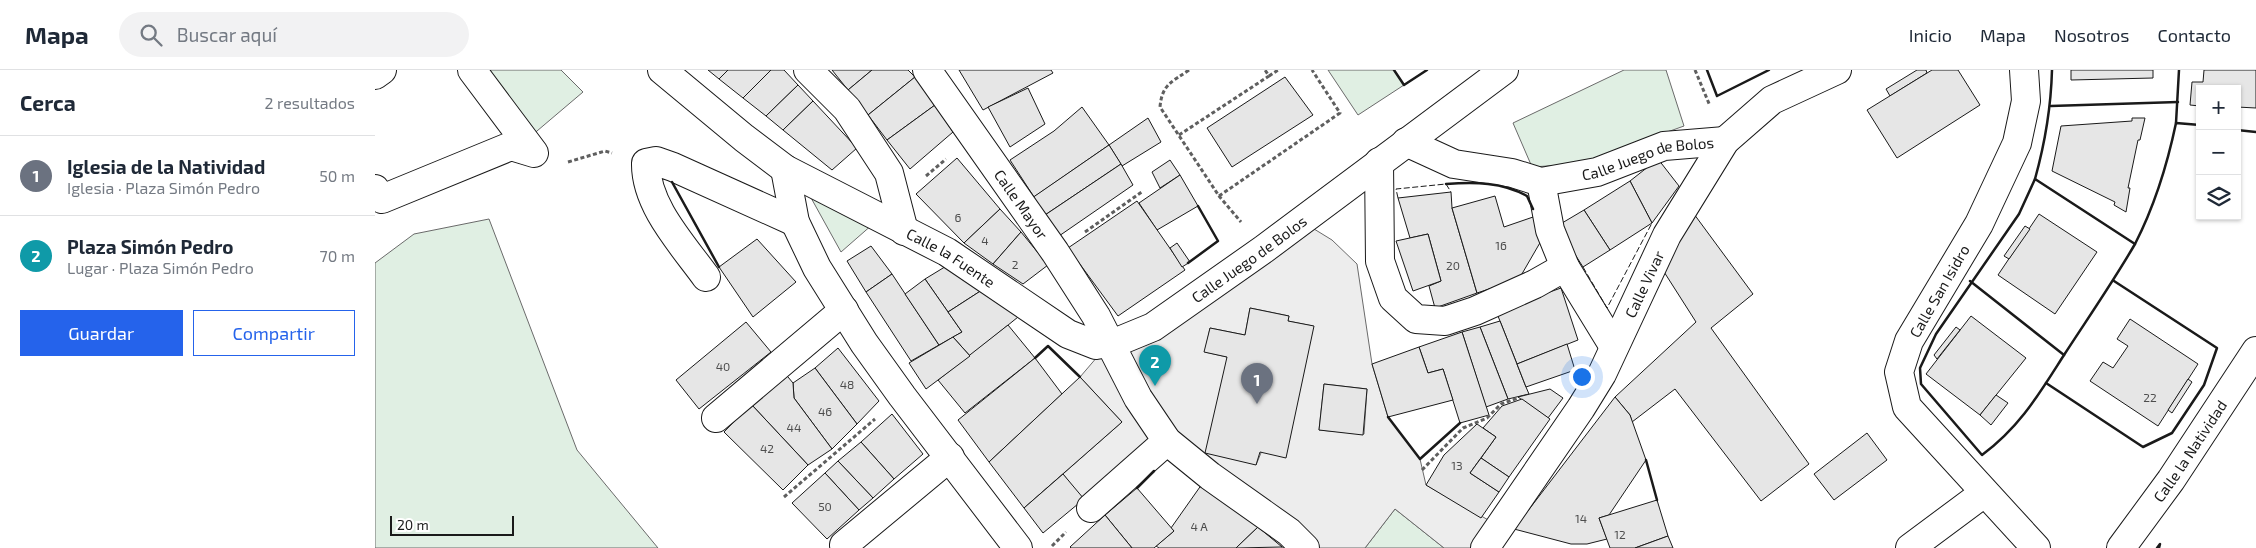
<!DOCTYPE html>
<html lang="es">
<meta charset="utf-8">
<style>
:root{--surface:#fff;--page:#f2f2f3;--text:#1f2937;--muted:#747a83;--line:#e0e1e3;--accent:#2563eb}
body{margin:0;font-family:"Exo 2",sans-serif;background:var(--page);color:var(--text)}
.controls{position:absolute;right:15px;top:15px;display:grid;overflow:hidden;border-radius:0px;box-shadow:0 1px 4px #0004}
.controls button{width:45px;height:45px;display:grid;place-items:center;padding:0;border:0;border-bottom:1px solid var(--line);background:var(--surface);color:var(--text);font:25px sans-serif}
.scale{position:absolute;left:15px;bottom:12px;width:124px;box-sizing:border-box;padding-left:5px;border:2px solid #1a1a1a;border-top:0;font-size:14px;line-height:18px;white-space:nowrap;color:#1a1a1a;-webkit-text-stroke:4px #fff;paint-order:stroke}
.you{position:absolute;left:1206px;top:306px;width:18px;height:18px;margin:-12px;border:4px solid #fff;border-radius:50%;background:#1a73e8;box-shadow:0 0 0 8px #1a73e833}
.badge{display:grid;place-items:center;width:32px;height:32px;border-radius:50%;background:var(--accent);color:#fff;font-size:16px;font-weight:700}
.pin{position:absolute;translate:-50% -41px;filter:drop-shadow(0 1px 2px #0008)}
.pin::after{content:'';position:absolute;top:26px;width:18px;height:15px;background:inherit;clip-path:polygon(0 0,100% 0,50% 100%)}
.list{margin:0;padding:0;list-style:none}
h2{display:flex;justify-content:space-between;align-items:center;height:65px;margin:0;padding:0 20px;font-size:21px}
h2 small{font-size:16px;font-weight:400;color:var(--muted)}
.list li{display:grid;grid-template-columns:32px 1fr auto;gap:15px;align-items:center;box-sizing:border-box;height:80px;padding:0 20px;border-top:1px solid var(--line)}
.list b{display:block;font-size:19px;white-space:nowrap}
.list p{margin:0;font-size:16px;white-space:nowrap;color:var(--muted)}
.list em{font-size:16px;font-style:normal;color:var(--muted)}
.actions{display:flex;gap:10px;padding:15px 20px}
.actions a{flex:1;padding:11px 0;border:1px solid var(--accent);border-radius:0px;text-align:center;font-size:18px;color:var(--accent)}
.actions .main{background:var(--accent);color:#fff}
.icon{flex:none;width:28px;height:28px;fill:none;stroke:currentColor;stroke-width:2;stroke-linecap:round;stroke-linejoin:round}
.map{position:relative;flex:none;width:1881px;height:478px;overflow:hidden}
header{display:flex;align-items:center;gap:30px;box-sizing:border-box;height:70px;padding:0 25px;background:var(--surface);border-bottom:1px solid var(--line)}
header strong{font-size:24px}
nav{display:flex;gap:28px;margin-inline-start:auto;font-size:18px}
.search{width:350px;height:45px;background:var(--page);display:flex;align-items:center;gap:12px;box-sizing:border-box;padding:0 18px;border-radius:28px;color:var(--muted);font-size:19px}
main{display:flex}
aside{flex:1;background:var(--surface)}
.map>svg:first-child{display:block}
</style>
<header>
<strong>Mapa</strong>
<div class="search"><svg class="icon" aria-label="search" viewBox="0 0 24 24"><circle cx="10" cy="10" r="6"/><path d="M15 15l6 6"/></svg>Buscar aquí</div>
<nav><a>Inicio</a><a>Mapa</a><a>Nosotros</a><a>Contacto</a></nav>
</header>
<main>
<aside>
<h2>Cerca<small>2 resultados</small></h2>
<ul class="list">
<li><span class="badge" style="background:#6b7280">1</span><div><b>Iglesia de la Natividad</b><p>Iglesia · Plaza Simón Pedro</p></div><em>50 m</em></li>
<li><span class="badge" style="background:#0f9aa8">2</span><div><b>Plaza Simón Pedro</b><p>Lugar · Plaza Simón Pedro</p></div><em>70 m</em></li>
</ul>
<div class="actions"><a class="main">Guardar</a><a>Compartir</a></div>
</aside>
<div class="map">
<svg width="1881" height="478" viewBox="0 0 1881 478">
<rect width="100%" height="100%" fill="#fff"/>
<g fill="#e0efe3" stroke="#6a6a6a">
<polygon points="97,0 186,0 208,22 149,72"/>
<polygon points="953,0 1019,0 1029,15 983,45"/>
<polygon points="1249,0 1291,0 1309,56 1203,94 1157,97 1138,53"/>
<polygon points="435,126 498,154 466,182"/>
<polygon points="114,149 202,380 283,478 0,478 0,193 39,164"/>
<polygon points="1020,439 1069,478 990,478"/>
</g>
<path fill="#ededed" stroke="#6a6a6a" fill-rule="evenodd" d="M926,151L957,170L982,194L997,294L1013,347L1045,389L1051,415L1124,456L1111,478H1069L1020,439L990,478H908L792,388L724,451L688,404L747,352L705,307L735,272ZM875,238L914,246L913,251L938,256L881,395L852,287L830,282L835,258L870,265ZM949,314L992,319L989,364L944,360Z"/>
<g fill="#e6e6e6" stroke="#1a1a1a">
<polygon points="333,0 353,0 344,9"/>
<polygon points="353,0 396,0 368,28 344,9"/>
<polygon points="396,0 409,0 423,15 391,46 368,28"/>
<polygon points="457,0 497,0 473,20"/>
<polygon points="497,0 533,0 540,7 493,45 473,20"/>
<polygon points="584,0 676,0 678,3 608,40"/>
<polygon points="1542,0 1551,0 1552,3 1515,26 1511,19"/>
<polygon points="1557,0 1583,0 1605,35 1522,88 1492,40"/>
<polygon points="1696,0 1778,0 1778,8 1696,10"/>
<polygon points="1829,0 1881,0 1881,38 1862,37 1862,19 1825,19 1825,36 1815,35 1817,12 1828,12"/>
<polygon points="540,7 560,35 512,70 493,45"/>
<polygon points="910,7 938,45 857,97 832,58"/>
<polygon points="423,15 438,31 408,60 391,46"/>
<polygon points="653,18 670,54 635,77 613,37"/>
<polygon points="438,31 482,78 457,100 408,60"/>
<polygon points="560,35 578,62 535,99 512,70"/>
<polygon points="707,37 734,75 659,127 635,90 679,61"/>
<polygon points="773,48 786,72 747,96 734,75"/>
<polygon points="1757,48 1770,48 1765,70 1763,70 1753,118 1755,118 1751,142 1739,135 1740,132 1677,101 1686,56 1757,51"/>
<polygon points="734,75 746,94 670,145 657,128"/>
<polygon points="582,88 625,139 589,173 541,124"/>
<polygon points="1283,89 1304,116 1277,153 1255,111"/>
<polygon points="795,90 805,105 785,118 777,102"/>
<polygon points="746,94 758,115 684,166 670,145"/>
<polygon points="805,105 823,136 782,160 764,133"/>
<polygon points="1255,111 1277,153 1235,180 1209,140"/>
<polygon points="1076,122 1077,138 1102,223 1060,238 1054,216 1066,211 1053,164 1035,168 1023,128"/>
<polygon points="1120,126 1129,157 1161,146 1166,171 1144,209 1102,223 1077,138"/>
<polygon points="762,131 810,200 743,246 693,178"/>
<polygon points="625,139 646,162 618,194 589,173"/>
<polygon points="1209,140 1235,180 1208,197 1182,156"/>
<polygon points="1319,144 1378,224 1336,258 1434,394 1386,431 1300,319 1257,352 1255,345 1240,327 1321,252 1284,194"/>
<polygon points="1664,144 1722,182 1680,244 1623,205"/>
<polygon points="1650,156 1655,159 1634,189 1629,186"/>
<polygon points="646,162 673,195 648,214 618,194"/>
<polygon points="1053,164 1066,211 1038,221 1021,171"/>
<polygon points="382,169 421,212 378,247 344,197"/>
<polygon points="802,173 815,192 807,197 795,178"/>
<polygon points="496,176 517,204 491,222 472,191"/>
<polygon points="573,195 607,220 573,242 550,209"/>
<polygon points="517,204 564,275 536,291 491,222"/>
<polygon points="550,209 587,262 564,275 530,224"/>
<polygon points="1186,218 1203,270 1142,294 1121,241"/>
<polygon points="607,220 643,247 595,286 578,267 587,262 573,242"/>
<polygon points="875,238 914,246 913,251 939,256 911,388 885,382 881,395 830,383 852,287 829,282 835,258 870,265"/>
<polygon points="1596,246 1651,288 1605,345 1551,304"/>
<polygon points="1755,249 1823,294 1783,356 1715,311 1728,292 1738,298 1753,276 1742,269"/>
<polygon points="1125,251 1151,317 1154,324 1133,329 1105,257"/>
<polygon points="371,252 396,282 324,339 301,310"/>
<polygon points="633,255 660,288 590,343 563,310"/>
<polygon points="1105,257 1133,329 1111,337 1087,262"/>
<polygon points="1581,257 1585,260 1562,289 1559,285"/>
<polygon points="1087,262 1114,345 1085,353 1068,299 1053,303 1044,277"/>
<polygon points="578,267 595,286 551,319 534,293"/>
<polygon points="1192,274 1200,300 1151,317 1142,294"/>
<polygon points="1044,277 1053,303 1068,299 1078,330 1013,347 997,294"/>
<polygon points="463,278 504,331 482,354 440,298"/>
<polygon points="660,288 687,324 614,392 583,350"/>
<polygon points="440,298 482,354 457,379 419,328 418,313"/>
<polygon points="408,301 418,313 419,328 457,379 433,395 376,334"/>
<polygon points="705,307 747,352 649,438 614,392"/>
<polygon points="1813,309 1817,312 1797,343 1793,340"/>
<polygon points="949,314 992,319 988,365 944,360"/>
<polygon points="1175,319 1188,328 1173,348 1143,327"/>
<polygon points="1621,325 1633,333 1616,355 1605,345"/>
<polygon points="1240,327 1255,345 1271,390 1234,445 1224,448 1232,469 1212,474 1196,474 1139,459"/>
<polygon points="1147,329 1175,349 1134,407 1106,388 1121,367 1108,358 1127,336"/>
<polygon points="376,334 433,395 408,420 349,362"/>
<polygon points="517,344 548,384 519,409 486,372"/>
<polygon points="1102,354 1121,367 1095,403 1124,422 1106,448 1051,415 1069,385"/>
<polygon points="1492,363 1512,390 1459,430 1439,404"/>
<polygon points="486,372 519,409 498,428 463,391"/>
<polygon points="1106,388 1134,407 1124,422 1095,403"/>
<polygon points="463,391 498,428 484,440 450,403"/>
<polygon points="450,403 484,440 452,469 417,433"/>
<polygon points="688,404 709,429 668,463 649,438"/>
<polygon points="827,414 883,457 861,478 784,478 781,476 799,461 796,458"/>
<polygon points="762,418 799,461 779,478 757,478 730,445"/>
<polygon points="1282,430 1293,466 1260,478 1235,478 1224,448"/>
<polygon points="730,445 757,478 696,478 695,477"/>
<polygon points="883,457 907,477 861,478"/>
<polygon points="1293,466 1298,478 1260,478"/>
</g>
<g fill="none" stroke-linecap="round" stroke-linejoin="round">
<defs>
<g id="street">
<polyline points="433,0 472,39 514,103 529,161"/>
<path id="s1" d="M552,0L680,182L721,246L763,328L792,371L835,406L914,462L930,478"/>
<polyline points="1649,0 1651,31 1642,73 1604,154 1534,271 1524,302 1532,337 1661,478"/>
<polyline points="0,5 7,0"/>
<path id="s2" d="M1031,72L1079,94L1137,103L1166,112L1222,102L1289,76L1350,71"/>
<polyline points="1004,92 1005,191 1018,228 1041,249 1070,251 1100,241 1160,214 1190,197"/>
<polyline points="410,99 420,152 442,198 489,273 527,326 643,478"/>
<polyline points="1166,112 1175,160 1190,197 1239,277"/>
<polyline points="0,119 7,129 136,76 159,83 97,0"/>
<path d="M331,207C308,175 270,135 271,93L281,91L298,97L420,152"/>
<polyline points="341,348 469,240"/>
<polyline points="716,438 792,371"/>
<polyline points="469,475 575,387"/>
<path id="s3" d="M1110,478L1206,338L1227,304L1292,165L1350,71L1397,30L1462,0"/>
<polyline points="1535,478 1609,423"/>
<path id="s4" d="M1746,478L1796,410L1881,281"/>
</g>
<g id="secondary">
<path id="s5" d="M287,0L369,68L410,99L572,182L693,264L721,275L744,271L778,257L889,179L1129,0"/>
</g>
</defs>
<use href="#street" stroke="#1a1a1a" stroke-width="30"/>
<use href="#secondary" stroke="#1a1a1a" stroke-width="30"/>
<g stroke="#5f5f5f" stroke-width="3" stroke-dasharray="4 2.5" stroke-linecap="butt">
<path d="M814,0C797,12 787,14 785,37L844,126L866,152"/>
<polyline points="1320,0 1335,36"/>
<polyline points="894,6 903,0"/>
<polyline points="804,65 894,6 890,0"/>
<polyline points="193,92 230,81 237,83"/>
<polyline points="551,106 571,89"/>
<polyline points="844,126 965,43 937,0"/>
<polyline points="710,162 768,121"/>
<polyline points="1047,400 1088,358 1112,348 1126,334 1143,328"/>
<polyline points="409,427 500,349"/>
<polyline points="677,476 691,462"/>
</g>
<use href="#street" stroke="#fff" stroke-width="28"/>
<use href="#secondary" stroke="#fff" stroke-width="28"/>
<g stroke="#1a1a1a" stroke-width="1" stroke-dasharray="6 2.5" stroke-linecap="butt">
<polyline points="1023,128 1021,119 1071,114 1076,122"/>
<polyline points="1208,197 1232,238 1277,153"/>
</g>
<g stroke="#1a1a1a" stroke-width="2.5">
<polyline points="1019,0 1029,15 1052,0"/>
<polyline points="1332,0 1342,26 1394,0"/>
<polyline points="1676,36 1803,32"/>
<polyline points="1801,53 1804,0"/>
<polyline points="1862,60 1881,62"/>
<path d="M1660,109L1760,174C1738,212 1713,248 1689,285C1664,324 1645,357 1607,385L1546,314L1545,298L1561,264L1644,144Z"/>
<path d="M1660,109C1670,73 1676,38 1677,0"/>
<polyline points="297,112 344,197"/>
<path d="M1071,114C1100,112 1127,112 1152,126L1158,139"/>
<path d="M1760,174C1780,135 1792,96 1801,53L1825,55"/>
<polyline points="813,193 843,171 823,136"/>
<polyline points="1595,211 1689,285"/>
<polyline points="660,288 673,276 705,307"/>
<polyline points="1671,313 1768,377 1797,363 1829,315 1842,278 1739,211"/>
<polyline points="1013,347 1045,389 1085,353"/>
<polyline points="1271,390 1282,430"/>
<polyline points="762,418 779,401"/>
<polyline points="1782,478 1785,474 1784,478"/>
</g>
</g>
<g text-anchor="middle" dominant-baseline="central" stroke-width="4" stroke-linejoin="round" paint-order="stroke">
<g font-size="12" fill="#4d4d4d">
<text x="583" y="147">6</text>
<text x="610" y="170">4</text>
<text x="1126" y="175">16</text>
<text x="640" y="194">2</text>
<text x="1078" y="195">20</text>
<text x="348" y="296">40</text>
<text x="472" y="314">48</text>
<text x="1775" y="327">22</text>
<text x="450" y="341">46</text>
<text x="419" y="357">44</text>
<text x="392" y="378">42</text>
<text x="1082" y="395">13</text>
<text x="450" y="436">50</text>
<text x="1206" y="448">14</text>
<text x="824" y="456">4 A</text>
<text x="1245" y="464">12</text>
</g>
<g font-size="15" fill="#1a1a1a" stroke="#fff">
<text stroke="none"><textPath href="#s2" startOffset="252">Calle Juego de Bolos</textPath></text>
<text stroke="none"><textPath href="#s1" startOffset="164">Calle Mayor</textPath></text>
<text stroke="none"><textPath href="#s5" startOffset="346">Calle la Fuente</textPath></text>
<text stroke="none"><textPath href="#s5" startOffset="694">Calle Juego de Bolos</textPath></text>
<text stroke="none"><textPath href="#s3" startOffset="309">Calle Vivar</textPath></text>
<text transform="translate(1564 221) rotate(-60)">Calle San Isidro</text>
<text stroke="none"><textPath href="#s4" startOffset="119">Calle la Natividad</textPath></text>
</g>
</g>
</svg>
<div class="controls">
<button>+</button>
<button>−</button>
<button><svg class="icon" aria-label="layers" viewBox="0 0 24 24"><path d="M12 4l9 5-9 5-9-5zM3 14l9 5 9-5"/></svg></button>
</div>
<div class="scale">20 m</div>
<div class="you"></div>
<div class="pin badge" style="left:882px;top:334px;background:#6b7280">1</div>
<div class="pin badge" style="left:780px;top:316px;background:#0f9aa8">2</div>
</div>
</main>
